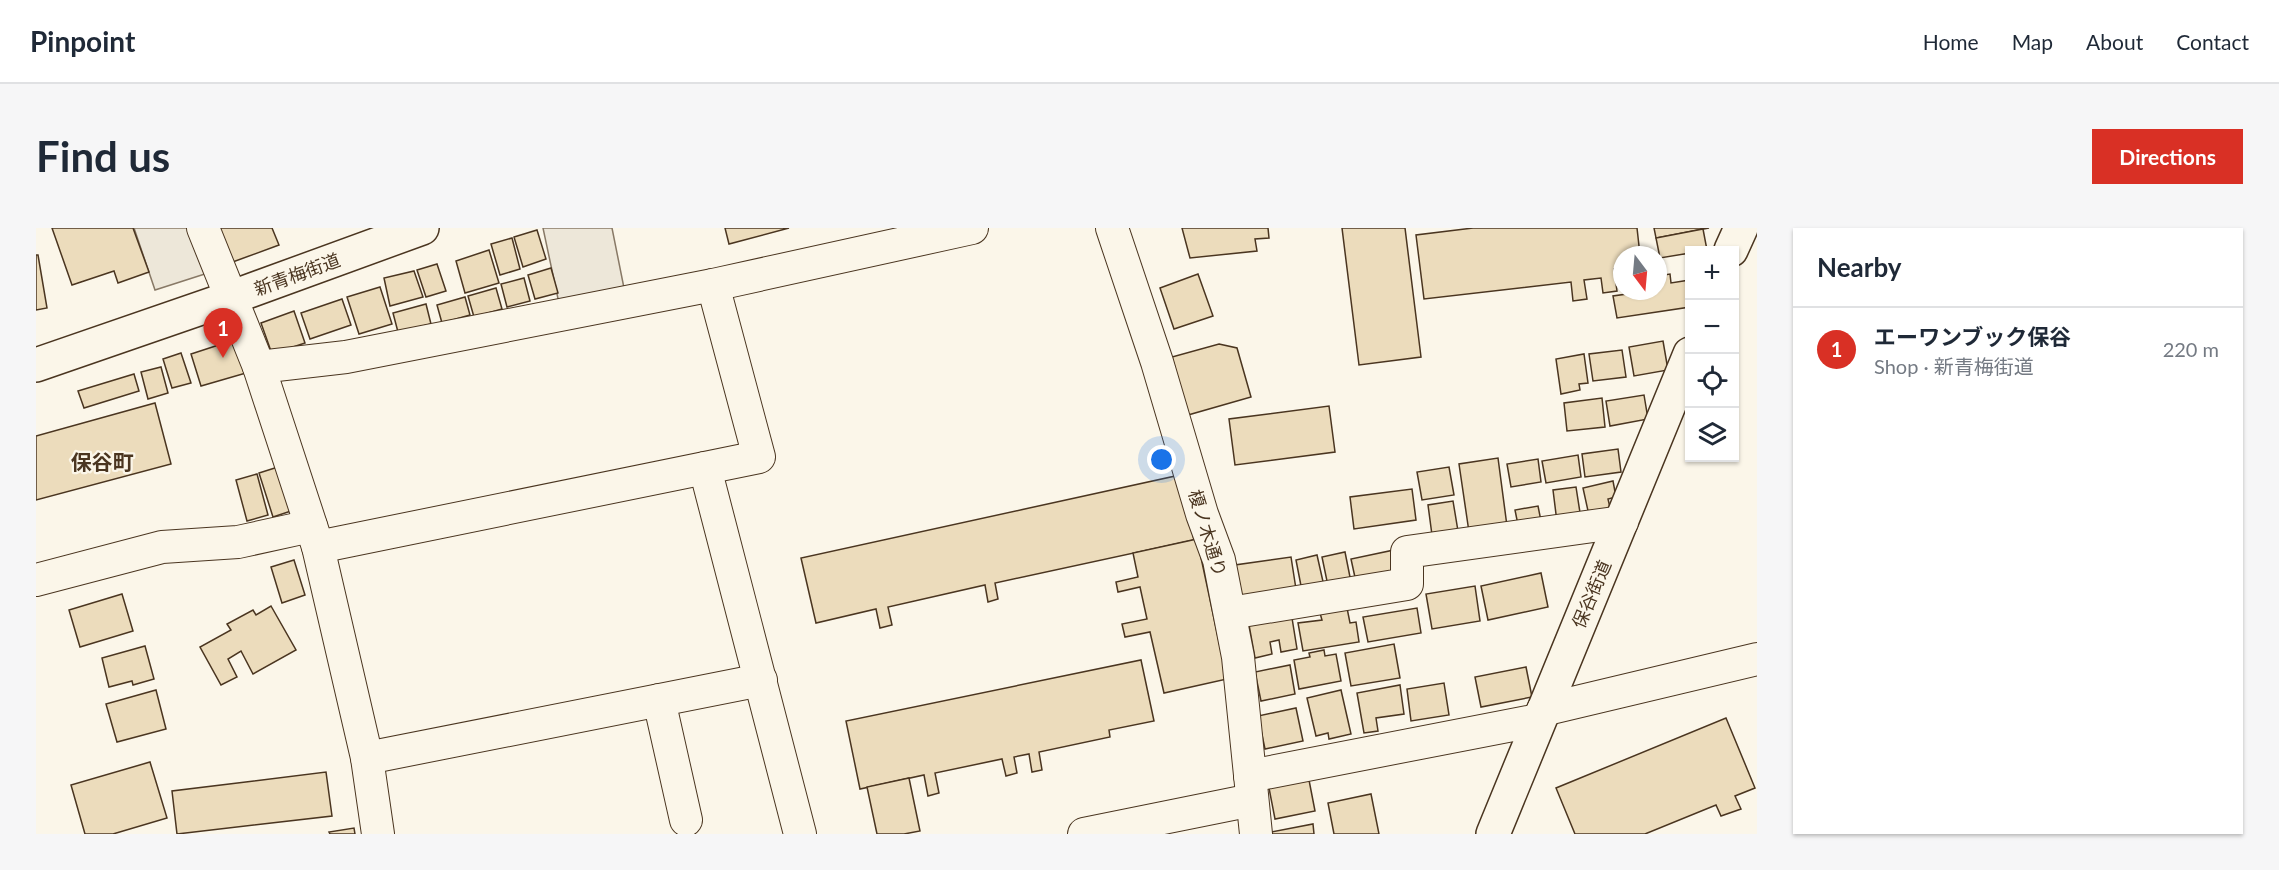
<!DOCTYPE html>
<meta charset="utf-8">
<style>
:root{--surface:#fff;--page:#f6f6f7;--text:#1f2937;--muted:#747a83;--line:#e0e1e3;--accent:#d93025}
body{margin:0;font-family:Lato,"Noto Sans JP",sans-serif;background:var(--page);color:var(--text)}
.controls{position:absolute;right:18px;top:18px;display:grid;overflow:hidden;border-radius:0px;box-shadow:0 2px 4px #0004}
.controls button{width:54px;height:54px;display:grid;place-items:center;padding:0;border:0;border-bottom:2px solid var(--line);background:var(--surface);color:var(--text);font:30px sans-serif}
.compass{position:absolute;left:1577px;top:18px;width:54px;height:54px;border-radius:50%;background:var(--surface);box-shadow:0 2px 4px #0004;rotate:164deg}
.you{position:absolute;left:1126px;top:232px;width:21px;height:21px;margin:-15px;border:4px solid #fff;border-radius:50%;background:#1a73e8;box-shadow:0 0 0 9px #1a73e833}
.badge{display:grid;place-items:center;width:39px;height:39px;border-radius:50%;background:var(--accent);color:#fff;font-size:20px;font-weight:700}
.pin{position:absolute;translate:-50% -50px;filter:drop-shadow(0 2px 3px #0008)}
.pin::after{content:'';position:absolute;top:32px;width:21px;height:18px;background:inherit;clip-path:polygon(0 0,100% 0,50% 100%)}
.list{margin:0;padding:0;list-style:none}
h2{display:flex;justify-content:space-between;align-items:center;height:78px;margin:0;padding:0 24px;font-size:26px}
h2 small{font-size:20px;font-weight:400;color:var(--muted)}
.list li{display:grid;grid-template-columns:39px 1fr auto;gap:18px;align-items:center;box-sizing:border-box;height:84px;padding:0 24px;border-top:2px solid var(--line)}
.list b{display:block;font-size:22px;white-space:nowrap}
.list p{margin:0;font-size:20px;white-space:nowrap;color:var(--muted)}
.list em{font-size:20px;font-style:normal;color:var(--muted)}
.icon{flex:none;width:33px;height:33px;fill:none;stroke:currentColor;stroke-width:2;stroke-linecap:round;stroke-linejoin:round}
.map{position:relative;flex:none;width:1721px;height:606px;overflow:hidden;border-radius:0px}
header{display:flex;align-items:center;gap:36px;box-sizing:border-box;height:84px;padding:0 30px;background:var(--surface);border-bottom:2px solid var(--line)}
header strong{font-size:28px}
nav{display:flex;gap:33px;margin-inline-start:auto;font-size:21px}
.intro{display:flex;align-items:center;justify-content:space-between;box-sizing:border-box;height:144px;padding:0 36px}
h1{margin:0;font-size:42px}
.button{padding:15px 27px;border-radius:0px;background:var(--accent);color:#fff;font-size:21px;font-weight:700}
main{display:flex;gap:36px;padding:0 36px}
aside{flex:1;background:var(--surface);border-radius:0px;box-shadow:0 2px 4px #0004}
.map>svg:first-child{display:block}
</style>
<header>
<strong>Pinpoint</strong>
<nav><a>Home</a><a>Map</a><a>About</a><a>Contact</a></nav>
</header>
<div class="intro"><h1>Find us</h1><a class="button">Directions</a></div>
<main>
<div class="map">
<svg width="1721" height="606" viewBox="0 0 1721 606">
<rect width="100%" height="100%" fill="#fbf6e9"/>
<g fill="#ede7d9" stroke="#887966" stroke-width="1.5">
<polygon points="98,0 158,0 175,44 119,62"/>
<polygon points="507,0 576,0 589,65 524,80"/>
</g>
<g fill="#ecdcbc" stroke="#4a3520" stroke-width="1.5">
<polygon points="16,0 97,0 113,44 82,55 78,43 36,57"/>
<polygon points="182,0 236,0 243,17 194,35"/>
<polygon points="689,0 753,0 693,16"/>
<polygon points="1146,0 1232,0 1233,10 1219,11 1221,23 1154,30"/>
<polygon points="1306,0 1369,0 1385,129 1323,137"/>
<polygon points="1437,0 1601,0 1604,27 1586,27 1586,40 1578,41 1581,63 1567,65 1565,50 1548,52 1551,71 1537,73 1535,54 1388,71 1380,7"/>
<polygon points="1618,0 1673,0 1620,10"/>
<polygon points="1667,1 1671,22 1654,22 1654,25 1624,30 1620,10"/>
<polygon points="501,2 510,31 487,39 478,9"/>
<polygon points="476,10 484,41 464,47 455,16"/>
<polygon points="453,22 463,55 429,65 420,33"/>
<polygon points="0,27 2,27 11,80 0,82"/>
<polygon points="401,36 410,63 390,69 381,42"/>
<polygon points="515,40 522,65 499,71 492,47"/>
<polygon points="378,43 387,69 354,78 348,50"/>
<polygon points="1162,46 1177,88 1138,101 1124,60"/>
<polygon points="1634,46 1635,55 1654,52 1654,79 1581,90 1577,68 1598,65 1598,63 1622,63 1622,48"/>
<polygon points="488,50 494,73 471,79 465,56"/>
<polygon points="344,59 356,96 323,106 311,69"/>
<polygon points="460,60 466,81 438,89 432,68"/>
<polygon points="429,69 434,87 406,95 401,77"/>
<polygon points="306,71 315,97 274,111 265,85"/>
<polygon points="390,76 395,96 362,104 357,85"/>
<polygon points="258,83 269,115 236,126 225,95"/>
<polygon points="201,111 210,145 165,158 155,126"/>
<polygon points="1627,113 1632,142 1598,148 1593,119"/>
<polygon points="1183,116 1201,120 1215,169 1152,187 1136,129"/>
<polygon points="1586,122 1590,149 1557,153 1553,126"/>
<polygon points="145,125 155,155 136,160 127,131"/>
<polygon points="1548,126 1552,155 1543,156 1544,162 1525,166 1520,131"/>
<polygon points="125,139 132,165 112,171 105,144"/>
<polygon points="98,146 103,163 48,180 42,163"/>
<polygon points="1608,167 1612,191 1574,198 1570,173"/>
<polygon points="1566,170 1569,199 1531,203 1528,175"/>
<polygon points="119,175 135,236 0,272 0,208"/>
<polygon points="1293,178 1299,224 1199,237 1193,191"/>
<polygon points="1582,221 1585,244 1549,249 1546,226"/>
<polygon points="1542,227 1545,249 1510,255 1506,233"/>
<polygon points="1462,230 1471,298 1433,304 1423,236"/>
<polygon points="1502,231 1505,254 1475,259 1471,236"/>
<polygon points="242,239 255,283 237,289 223,245"/>
<polygon points="1413,239 1418,267 1386,272 1381,244"/>
<polygon points="221,246 232,287 211,293 200,252"/>
<polygon points="1144,247 1158,312 959,355 962,371 952,374 949,357 852,379 856,397 844,400 840,381 780,395 765,330"/>
<polygon points="1577,253 1580,269 1572,271 1576,288 1554,292 1547,260"/>
<polygon points="1540,259 1545,291 1521,294 1517,262"/>
<polygon points="1376,261 1380,292 1318,301 1314,269"/>
<polygon points="1417,273 1422,303 1396,307 1392,277"/>
<polygon points="1502,278 1505,293 1482,297 1479,282"/>
<polygon points="1161,311 1191,451 1128,465 1114,404 1089,409 1086,396 1111,391 1104,359 1082,364 1080,354 1102,349 1097,325"/>
<polygon points="1358,322 1363,344 1320,354 1315,331"/>
<polygon points="1309,324 1315,354 1292,358 1286,329"/>
<polygon points="1281,327 1288,358 1266,363 1260,332"/>
<polygon points="1255,329 1260,361 1203,369 1199,337"/>
<polygon points="258,332 269,367 246,375 235,339"/>
<polygon points="1505,345 1512,379 1452,392 1445,358"/>
<polygon points="1439,358 1444,393 1396,401 1390,366"/>
<polygon points="86,366 97,403 44,419 33,382"/>
<polygon points="235,378 260,422 217,446 205,423 192,431 201,449 185,457 164,419 195,402 191,396 217,382 220,387"/>
<polygon points="1311,380 1314,395 1320,394 1323,414 1267,423 1262,395 1286,392 1284,385"/>
<polygon points="1381,380 1385,405 1332,414 1327,389"/>
<polygon points="1256,390 1261,421 1245,424 1243,412 1234,414 1236,426 1219,430 1213,397"/>
<polygon points="1358,416 1364,450 1315,458 1309,425"/>
<polygon points="109,418 118,451 97,457 96,453 73,459 66,430"/>
<polygon points="1288,422 1289,428 1300,426 1305,453 1263,461 1258,432 1274,429 1273,425"/>
<polygon points="1105,432 1118,493 1073,502 1074,509 1003,524 1006,542 996,544 993,526 978,529 981,545 970,548 966,531 899,545 903,565 892,568 888,547 824,561 810,493"/>
<polygon points="1254,437 1259,466 1225,473 1219,444"/>
<polygon points="1490,439 1496,469 1445,479 1439,449"/>
<polygon points="1408,455 1413,487 1375,493 1371,461"/>
<polygon points="1364,457 1368,486 1340,490 1342,503 1328,505 1321,465"/>
<polygon points="120,462 130,501 81,514 70,476"/>
<polygon points="1305,462 1315,506 1293,511 1292,505 1280,508 1271,470"/>
<polygon points="1260,480 1267,513 1229,521 1222,488"/>
<polygon points="1690,490 1719,560 1699,568 1705,581 1685,588 1680,577 1609,606 1539,606 1520,560"/>
<polygon points="114,534 131,590 77,606 49,606 35,557"/>
<polygon points="290,544 296,588 141,606 136,563"/>
<polygon points="873,550 884,603 868,606 841,606 831,559"/>
<polygon points="1273,552 1279,583 1239,591 1233,560"/>
<polygon points="1335,566 1343,606 1298,606 1292,575"/>
<polygon points="1277,596 1278,606 1235,606 1235,604"/>
<polygon points="318,600 319,606 294,606 293,604"/>
</g>
<g fill="none" stroke-linecap="round" stroke-linejoin="round">
<defs>
<g id="minor">
<polyline points="167,0 223,139 282,319 331,530 342,606"/>
<polyline points="1076,0 1121,134 1166,286 1183,332 1202,429 1220,606"/>
<polyline points="223,139 310,129 677,57 936,0"/>
<polyline points="669,240 764,606"/>
<polyline points="282,319 723,229 677,57"/>
<polyline points="0,352 126,319 202,314 275,298"/>
<polyline points="1194,385 1371,356 1371,324 1586,294"/>
<polyline points="623,472 650,592"/>
<polyline points="1507,482 1721,431"/>
<polyline points="331,530 725,452"/>
<polyline points="1214,548 1502,492"/>
<polyline points="1048,606 1216,572"/>
</g>
<g id="major">
<polyline points="1695,22 1705,0"/>
<polyline points="0,137 194,70 386,0"/>
<polyline points="1457,606 1654,126"/>
</g>
</defs>
<use href="#minor" stroke="#4a3520" stroke-width="34"/>
<use href="#major" stroke="#4a3520" stroke-width="36"/>
<use href="#minor" stroke="#fbf6e9" stroke-width="32"/>
<use href="#major" stroke="#fbf6e9" stroke-width="33"/>
</g>
<g text-anchor="middle" dominant-baseline="central" stroke-width="4.5" stroke-linejoin="round" paint-order="stroke">
<g font-size="18" fill="#4a3520" stroke="#fbf6e9">
<text transform="translate(261 46) rotate(-20)">新青梅街道</text>
<text transform="translate(1172 305) rotate(73)">榎ノ木通り</text>
<text transform="translate(1555 366) rotate(-67)">保谷街道</text>
</g>
<g font-size="21" font-weight="bold" fill="#4a3520" stroke="#fbf6e9">
<text x="66" y="233">保谷町</text>
</g>
</g>
</svg>
<div class="controls">
<button>+</button>
<button>−</button>
<button><svg class="icon" aria-label="locate" viewBox="0 0 24 24"><circle cx="12" cy="12" r="6"/><path d="M12 2v4M12 18v4M2 12h4M18 12h4"/></svg></button>
<button><svg class="icon" aria-label="layers" viewBox="0 0 24 24"><path d="M12 4l9 5-9 5-9-5zM3 14l9 5 9-5"/></svg></button>
</div>
<svg class="compass" viewBox="-18 -18 36 36"><path d="M0-13l5 13h-10z" fill="#e53935"/><path d="M0 13l5-13h-10z" fill="#747a83"/></svg>
<div class="you"></div>
<div class="pin badge" style="left:187px;top:130px">1</div>
</div>
<aside>
<h2>Nearby<small></small></h2>
<ul class="list">
<li><span class="badge">1</span><div><b>エーワンブック保谷</b><p>Shop · 新青梅街道</p></div><em>220 m</em></li>
</ul>
</aside>
</main>
